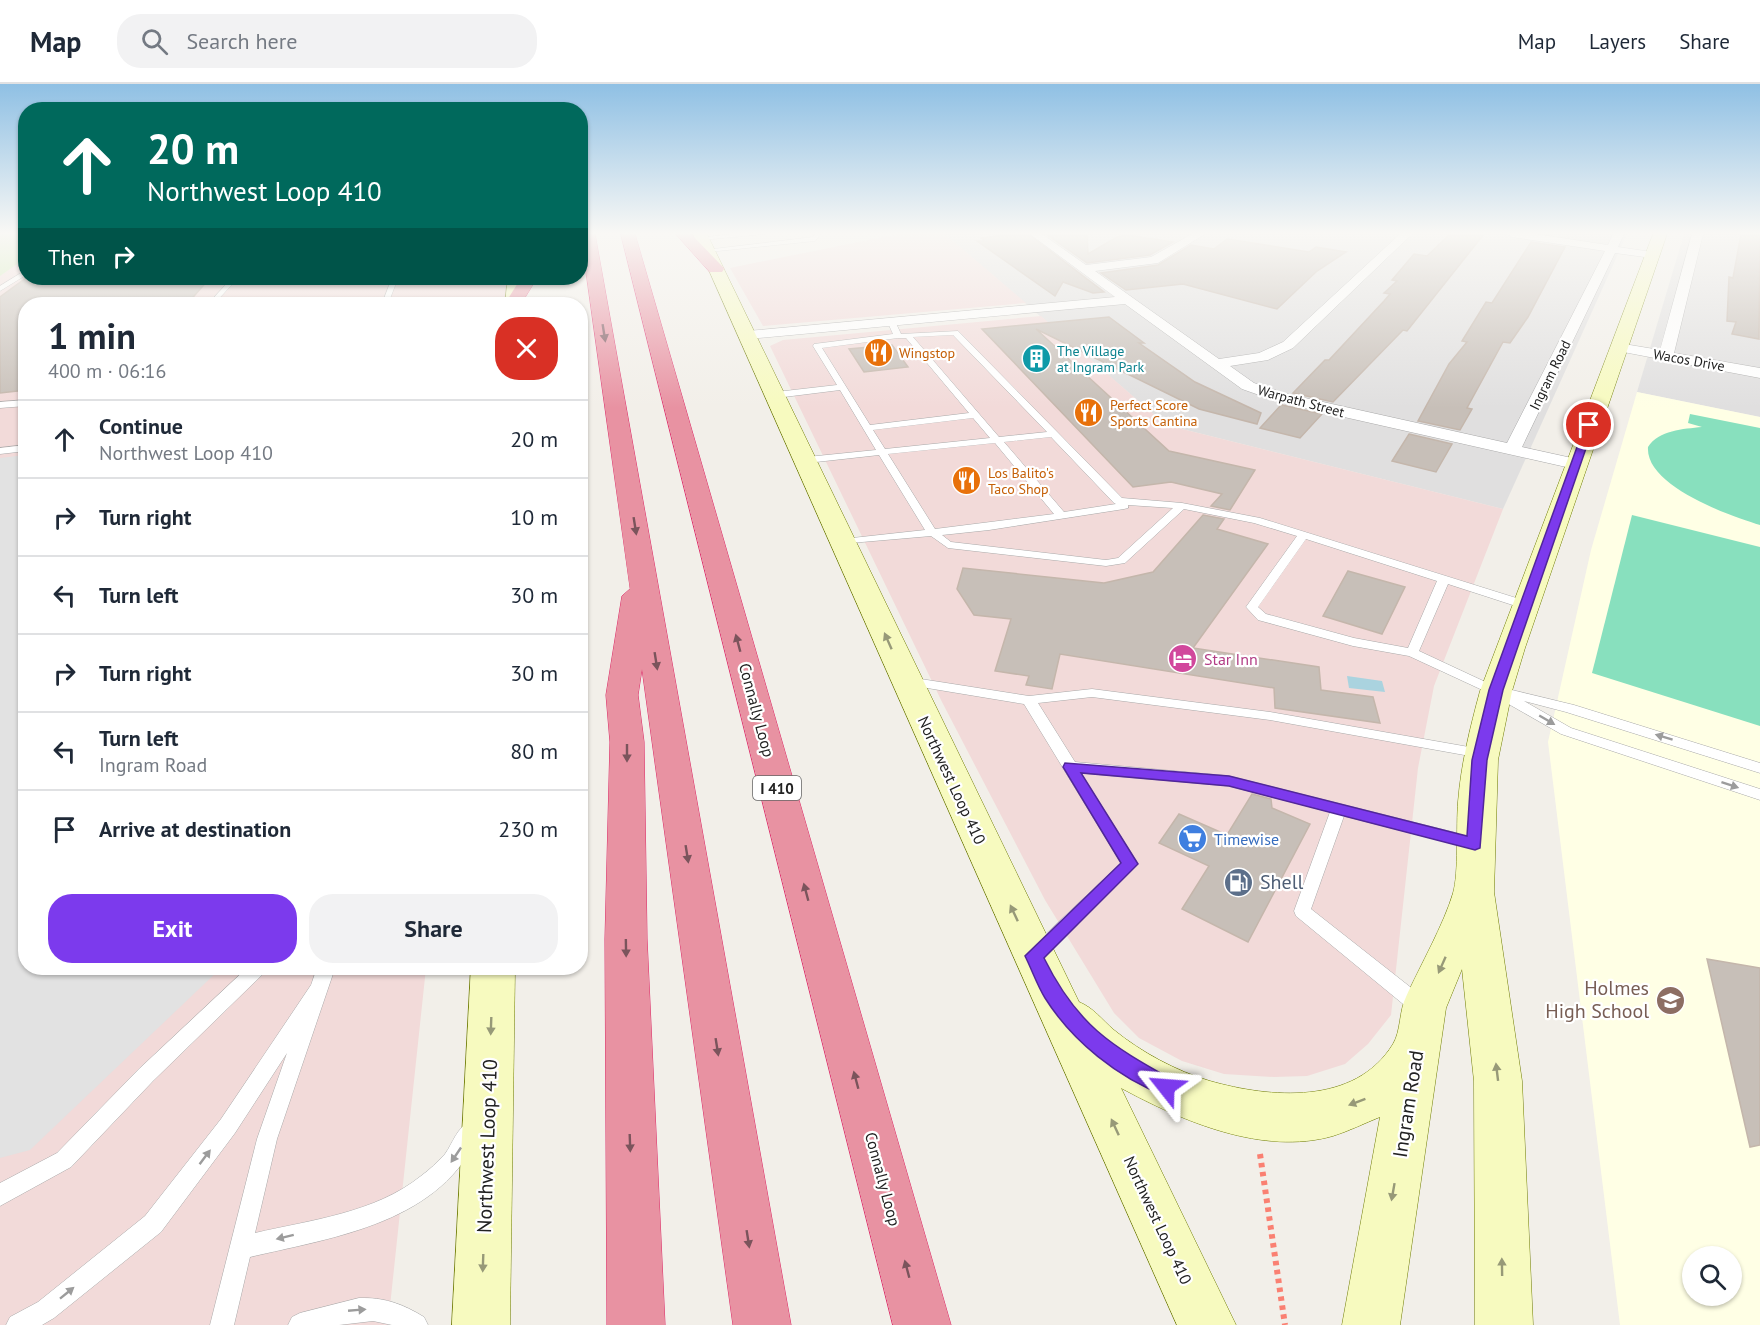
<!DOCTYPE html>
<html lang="en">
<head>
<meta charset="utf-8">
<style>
  body { margin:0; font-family:"PT Sans",sans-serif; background:#f2f2f3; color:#1f2937; height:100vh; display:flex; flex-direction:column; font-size:22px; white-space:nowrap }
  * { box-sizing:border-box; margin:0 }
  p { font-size:20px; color:#747a83 }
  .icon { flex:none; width:33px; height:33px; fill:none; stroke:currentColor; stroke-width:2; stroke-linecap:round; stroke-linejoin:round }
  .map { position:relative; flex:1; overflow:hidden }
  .drawer { position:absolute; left:18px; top:213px; width:570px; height:678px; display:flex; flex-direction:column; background:#fff; border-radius:24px; box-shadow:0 2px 4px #0004 }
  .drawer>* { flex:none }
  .guide { position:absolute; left:18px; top:18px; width:570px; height:183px; border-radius:24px; box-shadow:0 2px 4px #0004; background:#00695c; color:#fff; overflow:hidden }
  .tools { position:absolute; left:1682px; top:1162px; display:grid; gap:12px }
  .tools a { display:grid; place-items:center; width:60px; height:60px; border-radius:50%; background:#fff; box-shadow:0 2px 4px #0004; font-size:30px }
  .pin { position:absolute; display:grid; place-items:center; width:51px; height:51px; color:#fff; margin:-26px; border:3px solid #fff; border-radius:50%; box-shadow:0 2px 6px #0007 }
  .me { position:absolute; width:66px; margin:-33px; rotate:298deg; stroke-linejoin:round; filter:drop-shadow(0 0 4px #0008) }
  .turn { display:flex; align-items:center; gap:21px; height:126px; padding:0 30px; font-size:27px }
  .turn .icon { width:78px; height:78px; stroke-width:2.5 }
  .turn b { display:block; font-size:42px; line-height:51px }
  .then { display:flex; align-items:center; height:57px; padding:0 30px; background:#0003; gap:12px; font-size:22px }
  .round { display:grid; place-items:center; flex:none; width:63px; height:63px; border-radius:24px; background:#f2f2f3 }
  .head { display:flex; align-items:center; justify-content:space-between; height:102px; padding:0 30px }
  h1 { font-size:36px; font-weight:600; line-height:45px }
  .button { display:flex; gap:12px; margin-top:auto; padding:12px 30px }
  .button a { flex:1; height:69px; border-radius:24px; background:#7c3aed; color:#fff; font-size:24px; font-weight:600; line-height:69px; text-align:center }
  .button a+a { background:#f2f2f3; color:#1f2937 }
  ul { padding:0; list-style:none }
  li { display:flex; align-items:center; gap:18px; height:78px; padding:0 30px; border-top:2px solid #e0e1e3 }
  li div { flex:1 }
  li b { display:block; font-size:22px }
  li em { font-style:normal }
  header { display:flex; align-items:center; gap:36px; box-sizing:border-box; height:84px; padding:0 30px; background:#fff; border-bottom:2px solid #e0e1e3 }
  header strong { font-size:28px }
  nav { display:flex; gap:33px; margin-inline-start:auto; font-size:21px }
  .search { width:420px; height:54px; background:#f2f2f3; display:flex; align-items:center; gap:15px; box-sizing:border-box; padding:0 21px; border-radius:24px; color:#747a83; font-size:22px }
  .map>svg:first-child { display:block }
  .residential { fill:#e0dfdf }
  .commercial { fill:#f2dad9 }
  .education { fill:#ffffe5; fill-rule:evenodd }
  .grass { fill:#cdebb0 }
  .pitch { fill:#88e0be }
  .parking { fill:#e2e2e2 }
  .water { fill:#aad3df }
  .building { fill:#c7bfb8; stroke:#c4b6ab; stroke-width:1.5 }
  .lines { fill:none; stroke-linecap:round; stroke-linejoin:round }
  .lane-casing { stroke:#a9a9a9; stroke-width:1 }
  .street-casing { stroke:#a9a9a9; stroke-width:1 }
  .secondary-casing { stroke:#707d05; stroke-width:1 }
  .highway-casing { stroke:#dc2a67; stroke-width:1 }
  .path { stroke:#fa8072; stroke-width:6; stroke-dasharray:4.5 4.5; stroke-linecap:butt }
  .lane { fill:#fff; fill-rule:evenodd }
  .street { fill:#fff; fill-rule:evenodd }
  .secondary { fill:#f7fabf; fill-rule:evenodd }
  .highway { fill:#e892a2; fill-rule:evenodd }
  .oneway { fill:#7b545c }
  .oneway2 { fill:#979978 }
  .oneway3 { fill:#9c9c9c }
  .route { fill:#7c3aed; stroke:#51269a; stroke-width:1.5 }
  .labels { text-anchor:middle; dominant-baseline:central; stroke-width:4.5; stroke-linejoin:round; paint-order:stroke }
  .far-culture-label { font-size:14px; fill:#0d838f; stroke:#fff; text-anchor:start }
  .far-food-label { font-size:14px; fill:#c56008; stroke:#fff; text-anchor:start }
  .far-street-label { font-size:14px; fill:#222; stroke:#fff }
  .shield { fill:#fff; stroke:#646464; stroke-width:1.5 }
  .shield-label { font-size:15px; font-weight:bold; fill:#222 }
  .hotel-label { font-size:16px; fill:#b23c85; stroke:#fff; text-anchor:start }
  .street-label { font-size:16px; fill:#222; stroke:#fff }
  .shop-label { font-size:16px; fill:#366cbe; stroke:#fff; text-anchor:start }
  .near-service-label { font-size:20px; fill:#4e5e75; stroke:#fff; text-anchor:start }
  .near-education-label { font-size:20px; fill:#785e54; stroke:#fff; text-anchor:end }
  .near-street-label { font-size:20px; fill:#222; stroke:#fff }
</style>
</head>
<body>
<header>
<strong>Map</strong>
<div class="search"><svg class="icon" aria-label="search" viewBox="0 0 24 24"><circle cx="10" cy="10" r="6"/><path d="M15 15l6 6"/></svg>Search here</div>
<nav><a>Map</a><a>Layers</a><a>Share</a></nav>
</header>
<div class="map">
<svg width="1760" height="1241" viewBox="0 0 1760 1241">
  <rect width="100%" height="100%" fill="#f2efe9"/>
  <g class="residential">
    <polygon points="945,150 1627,150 1503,425 1166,341"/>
    <polygon points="1684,150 1760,150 1760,333 1637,308"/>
  </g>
  <g class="commercial">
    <polygon points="898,150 945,150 1026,219 763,242 730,184"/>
    <polygon points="25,174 26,194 509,194 507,220 26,220 26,884 426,884 388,1241 0,1241 0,192"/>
    <polygon points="1041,232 1166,341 1503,425 1434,602 1418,684 1391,931 1368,960 1345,980 1307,992 1274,993 1224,990 1182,977 1139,954 1114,929 1045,816 942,618 770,262 783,256"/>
  </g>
  <path class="education" d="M1637 308 1760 333V1241H1620L1548 658 1591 466ZM1692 1173H1731V1212H1692Z"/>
  <polygon class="grass" points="0,150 25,150 26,174 0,192"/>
  <g class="pitch">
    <path d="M1690 330 1760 344V441C1730 432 1645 402 1648 363 1659 346 1683 345 1702 343L1688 339Z"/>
    <polygon points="1632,431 1760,463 1760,642 1592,589"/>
  </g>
  <polygon class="parking" points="25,371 26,884 221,884 30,1066 0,1074 0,374"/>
  <polygon class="water" points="1347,592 1382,597 1385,608 1349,604"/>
  <g class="building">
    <polygon points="1012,150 1028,150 1104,208 1093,209 1063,198 1055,212 977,157 985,157 981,154"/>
    <polygon points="1046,150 1087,150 1088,170 1117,153 1127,151 1173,158 1150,171 1087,179"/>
    <polygon points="1450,150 1484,150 1407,247 1403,246 1333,318 1293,309 1325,276 1329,276 1384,217 1390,210 1384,209 1397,197 1392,196 1414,170 1427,172"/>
    <polygon points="1741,150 1760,150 1759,255 1732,250 1736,238 1727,237 1729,193 1733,194"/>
    <polygon points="1227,155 1309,168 1316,163 1346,168 1317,187 1277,225 1183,200 1126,206 1101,189 1158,181 1191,161 1214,165"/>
    <polygon points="1531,158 1565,163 1528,233 1510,259 1503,258 1467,324 1472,325 1460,346 1418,337 1449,280 1467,258 1462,257 1486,218 1492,219"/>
    <polygon points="26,194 210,194 187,220 26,220 26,306 0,309 0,213"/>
    <polygon points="1109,233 1144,259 1139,259 1195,298 1261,329 1257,340 1199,325 1036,245 1169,367 1255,386 1230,426 1211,422 1222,410 1171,398 1133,403 982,245"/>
    <polygon points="892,261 908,283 864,288 849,265"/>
    <polygon points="1281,321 1282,321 1322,330 1300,354 1260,344"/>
    <polygon points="1409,350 1452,360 1436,388 1392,377"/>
    <polygon points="1203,431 1224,435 1217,445 1268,460 1193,564 1319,583 1321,606 1373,613 1380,639 1275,624 1274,604 1060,570 1052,605 1026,601 1029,592 995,587 1011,535 974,531 957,505 963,484 1104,499 1153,488"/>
    <polygon points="1348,487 1405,503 1382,550 1323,532"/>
    <polygon points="1252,710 1271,715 1272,724 1310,740 1248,858 1182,825 1209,782 1159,759 1179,730 1227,751"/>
    <polygon points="1707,875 1760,884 1760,1061 1750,1063"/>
  </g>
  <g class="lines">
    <defs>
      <g id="lane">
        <polygon points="733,150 765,150 702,156 699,154"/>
        <polygon points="815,150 821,150 815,157 708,168 705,166 813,153"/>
        <polygon points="26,186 26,191 0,207 0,202"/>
        <polygon points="232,194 238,194 214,220 208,220"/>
        <polygon points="392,194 398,194 388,220 382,220"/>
        <path d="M891 235 895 237 901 250 958 247 1122 414 1182 419 1260 434 1529 518 1531 521 1529 524 1525 525 1448 500 1419 567 1507 608 1512 606 1574 621 1760 679V689L1566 628 1524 617 1571 644 1760 705V716L1561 650 1491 610 1409 572 1353 562 1258 536 1246 523 1297 452 1254 439 1184 425 1125 479 1106 482 948 464 931 452 839 460 838 458 843 455 925 446 879 371 807 379 802 376 807 373 876 366 840 306 776 314 772 311 776 308 837 301 813 262 814 260 893 250 887 237ZM953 251 1047 348 999 353 913 253ZM898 254H906L969 329 870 341 822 264ZM973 334 990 354 885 365 873 346ZM1051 353 1114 419 1116 420 1064 428 1004 358ZM995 359 1054 430 935 445 888 370ZM1128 421 1173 424 1118 474 1106 476 951 458 942 451 989 446 1124 425 1128 424ZM1306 455 1437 497 1408 564 1354 554 1266 530 1258 523Z"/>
        <polygon points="26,316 26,322 0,324 0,318"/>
        <polygon points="26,361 26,367 0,370 0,364"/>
        <polygon points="908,593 1029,612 1092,605 1270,628 1486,666 1488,669 1481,674 1270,636 1092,613 1038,619 1075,678 1229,692 1480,755 1482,759 1480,763 1474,765 1344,732 1311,825 1428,917 1430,923 1428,929 1421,931 1414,929 1296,832 1294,827 1330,728 1229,702 1081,689 1138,780 1044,873 1038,875 1032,873 1029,868 1032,863 1121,779 1024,620 903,600 901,597 903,594"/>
        <polygon points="247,884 267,884 264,889 153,997 71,1083 0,1122 0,1099 57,1069 139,985"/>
        <path d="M317 884H335L277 1055 255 1149C311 1136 375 1129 421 1092 429 1086 438 1078 445 1070 453 1059 457 1043 470 1038L477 1041 480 1048C442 1139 335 1153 250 1173L234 1241H210L257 1055 287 969 235 1049 161 1148 54 1234 42 1241H6L10 1233 38 1218 145 1132 221 1035 311 901Z"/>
        <path d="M359 1214C384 1213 403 1220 424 1233L428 1241H392L373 1237 339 1241H288L292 1233 300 1229Z"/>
      </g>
      <g id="street">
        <polygon points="1030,150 1042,150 1086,181 1151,173 1192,150 1205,150 1158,179 1095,187 1219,275 1259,269 1283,258 1400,150 1412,150 1293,264 1268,276 1230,282 1254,299 1287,310 1507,359 1605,167 1512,153 1507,150 1535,150 1608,161 1613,150 1624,150 1618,163 1652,168 1658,171 1652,174 1615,169 1522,363 1581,376 1584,380 1575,385 1282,319 1242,305 1125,220 748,255 741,251 748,247 1115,213"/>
        <polygon points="1692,150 1703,150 1674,269 1760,284 1760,294 1618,267 1611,263 1618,259 1660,266"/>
      </g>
      <g id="secondary">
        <path d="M693 150H707L1079 918C1094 924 1102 936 1114 946 1141 968 1176 987 1210 997 1270 1014 1355 1022 1393 960 1401 947 1399 927 1406 913 1420 882 1444 840 1453 809 1459 789 1456 742 1458 718 1461 680 1470 644 1480 607L1653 150H1667L1525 564 1512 607 1498 676 1494 808 1522 997 1533 1241H1475L1474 997 1462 885 1446 924 1400 1241H1342L1380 1033C1365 1039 1349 1047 1333 1052 1263 1072 1182 1037 1121 1004L1236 1241H1177Z"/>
        <polygon points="508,194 524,194 522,220 505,220"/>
        <polygon points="471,884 515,884 510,1241 452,1241"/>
      </g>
      <g id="highway">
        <polygon points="581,150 595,150 791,1241 733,1241 642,585 638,611 644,658 647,855 665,1241 607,1241 605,855 610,658 606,611 622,512 630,505"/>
        <polygon points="621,150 635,150 951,1241 893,1241"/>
        <polygon points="676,150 691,150 722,182 724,185 722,188 710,188"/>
        <polygon points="521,194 537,194 521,220 507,220 506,218"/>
      </g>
    </defs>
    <use href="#lane" class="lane-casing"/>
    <use href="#street" class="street-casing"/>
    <use href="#secondary" class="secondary-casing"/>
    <use href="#highway" class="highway-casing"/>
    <polyline class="path" points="1260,1070 1285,1241"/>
    <use href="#lane" class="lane"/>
    <use href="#street" class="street"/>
    <use href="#secondary" class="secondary"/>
    <use href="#highway" class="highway"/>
  </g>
  <defs><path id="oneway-solid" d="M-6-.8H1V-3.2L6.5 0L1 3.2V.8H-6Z" transform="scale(1.5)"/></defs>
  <g class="oneway">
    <use href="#oneway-solid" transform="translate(604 249) rotate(81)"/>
    <use href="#oneway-solid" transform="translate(635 442) rotate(81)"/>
    <use href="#oneway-solid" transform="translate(738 559) rotate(-105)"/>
    <use href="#oneway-solid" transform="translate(656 577) rotate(81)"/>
    <use href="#oneway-solid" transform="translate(627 669) rotate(90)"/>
    <use href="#oneway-solid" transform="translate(687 770) rotate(81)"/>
    <use href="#oneway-solid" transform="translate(806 808) rotate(-105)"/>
    <use href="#oneway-solid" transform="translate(626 864) rotate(89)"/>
    <use href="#oneway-solid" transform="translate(717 963) rotate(81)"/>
    <use href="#oneway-solid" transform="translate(856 996) rotate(-105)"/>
    <use href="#oneway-solid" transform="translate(630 1059) rotate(88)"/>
    <use href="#oneway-solid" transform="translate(748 1155) rotate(81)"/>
    <use href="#oneway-solid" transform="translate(907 1185) rotate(-105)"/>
  </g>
  <g class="oneway2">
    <use href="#oneway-solid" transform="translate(888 557) rotate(-114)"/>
    <use href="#oneway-solid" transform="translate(1014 829) rotate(-115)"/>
    <use href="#oneway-solid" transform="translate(1442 881) rotate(114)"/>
    <use href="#oneway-solid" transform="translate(491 942) rotate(92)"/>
    <use href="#oneway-solid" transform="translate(1497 988) rotate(-97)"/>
    <use href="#oneway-solid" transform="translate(1357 1018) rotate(159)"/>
    <use href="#oneway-solid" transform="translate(1115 1043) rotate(-115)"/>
    <use href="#oneway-solid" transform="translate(1393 1108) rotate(100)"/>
    <use href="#oneway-solid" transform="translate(483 1179) rotate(92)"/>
    <use href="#oneway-solid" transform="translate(1502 1183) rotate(-91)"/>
  </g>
  <g class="oneway3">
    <use href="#oneway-solid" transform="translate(1547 636) rotate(30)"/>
    <use href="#oneway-solid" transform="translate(1664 653) rotate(-163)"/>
    <use href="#oneway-solid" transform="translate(1730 701) rotate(18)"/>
    <use href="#oneway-solid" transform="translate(456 1071) rotate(124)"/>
    <use href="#oneway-solid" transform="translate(205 1073) rotate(-53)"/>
    <use href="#oneway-solid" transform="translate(285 1153) rotate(166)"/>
    <use href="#oneway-solid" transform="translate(67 1209) rotate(-39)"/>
    <use href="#oneway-solid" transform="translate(357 1226) rotate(-5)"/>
  </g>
  <linearGradient id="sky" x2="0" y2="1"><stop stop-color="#8fc0e4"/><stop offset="0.46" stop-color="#f9f8f5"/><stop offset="1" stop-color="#f9f8f5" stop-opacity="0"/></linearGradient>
  <rect width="1760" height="324" fill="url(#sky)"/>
  <path class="route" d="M1589 338 1594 341 1503 606 1487 676 1480 764 1475 766 1229 702 1081 689 1138 780 1044 874C1077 941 1110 961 1173 996L1176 1003 1173 1010 1166 1012C1118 994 1072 957 1045 914 1037 901 1032 886 1025 872L1121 779 1063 683 1065 679 1229 692 1467 752 1472 676 1489 606 1585 341Z"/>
  <defs>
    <symbol id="restaurant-disc" viewBox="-11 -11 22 22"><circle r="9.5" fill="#e8710a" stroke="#fff"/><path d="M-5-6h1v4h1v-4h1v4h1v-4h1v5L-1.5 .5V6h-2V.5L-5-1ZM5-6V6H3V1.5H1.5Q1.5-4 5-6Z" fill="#fff"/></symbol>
    <symbol id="building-disc" viewBox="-11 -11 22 22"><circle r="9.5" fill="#0f9aa8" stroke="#fff"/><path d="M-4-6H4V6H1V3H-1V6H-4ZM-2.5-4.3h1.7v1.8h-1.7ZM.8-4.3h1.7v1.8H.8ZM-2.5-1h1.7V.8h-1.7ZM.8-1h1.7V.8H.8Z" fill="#fff"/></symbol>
    <symbol id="hotel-disc" viewBox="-11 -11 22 22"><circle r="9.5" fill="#d1479c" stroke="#fff"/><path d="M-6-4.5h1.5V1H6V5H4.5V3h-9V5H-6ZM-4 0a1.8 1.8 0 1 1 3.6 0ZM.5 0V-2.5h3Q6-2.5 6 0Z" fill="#fff"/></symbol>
    <symbol id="supermarket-disc" viewBox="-11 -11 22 22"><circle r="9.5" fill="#3f7fe0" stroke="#fff"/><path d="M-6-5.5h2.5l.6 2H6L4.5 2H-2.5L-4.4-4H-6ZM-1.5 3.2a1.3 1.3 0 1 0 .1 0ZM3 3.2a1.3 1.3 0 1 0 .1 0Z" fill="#fff"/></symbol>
    <symbol id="fuel-disc" viewBox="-11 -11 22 22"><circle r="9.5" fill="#5c6f8a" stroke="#fff"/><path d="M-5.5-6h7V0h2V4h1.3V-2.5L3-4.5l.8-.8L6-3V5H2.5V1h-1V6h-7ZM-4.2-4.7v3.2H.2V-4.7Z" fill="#fff"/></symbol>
    <symbol id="school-disc" viewBox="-11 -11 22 22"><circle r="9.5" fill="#8d6e63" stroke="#fff"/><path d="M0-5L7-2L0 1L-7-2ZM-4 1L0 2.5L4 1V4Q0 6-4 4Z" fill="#fff"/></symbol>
  </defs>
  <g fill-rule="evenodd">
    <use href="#restaurant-disc" x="862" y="252" width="33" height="33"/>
    <use href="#building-disc" x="1020" y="258" width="33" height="33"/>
    <use href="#restaurant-disc" x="1072" y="312" width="33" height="33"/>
    <use href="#restaurant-disc" x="950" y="380" width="33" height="33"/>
    <use href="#hotel-disc" x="1166" y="558" width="33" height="33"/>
    <use href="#supermarket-disc" x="1176" y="738" width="33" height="33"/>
    <use href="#fuel-disc" x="1222" y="782" width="33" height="33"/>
    <use href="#school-disc" x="1654" y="900" width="33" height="33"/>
  </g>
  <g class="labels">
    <g class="far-culture-label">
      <text x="1057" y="267">The Village<tspan x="1057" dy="16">at Ingram Park</tspan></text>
    </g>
    <g class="far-food-label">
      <text x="899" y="269">Wingstop</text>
      <text x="1110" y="321">Perfect Score<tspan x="1110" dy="16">Sports Cantina</tspan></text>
      <text x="988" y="389">Los Balito's<tspan x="988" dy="16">Taco Shop</tspan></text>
    </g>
    <g class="far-street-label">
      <text transform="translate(1689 276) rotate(10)">Wacos Drive</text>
      <text transform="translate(1550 291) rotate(-64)">Ingram Road</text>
      <text transform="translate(1301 317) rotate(15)">Warpath Street</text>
    </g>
    <rect class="shield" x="753" y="692" width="48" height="24" rx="4.5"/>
    <g class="shield-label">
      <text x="777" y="704">I 410</text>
    </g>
    <g class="hotel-label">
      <text x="1204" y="575">Star Inn</text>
    </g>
    <g class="street-label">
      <text transform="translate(757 626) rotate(75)">Connally Loop</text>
      <text transform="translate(952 696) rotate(65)">Northwest Loop 410</text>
      <text transform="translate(883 1095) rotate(75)">Connally Loop</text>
      <text transform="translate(1158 1136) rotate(65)">Northwest Loop 410</text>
    </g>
    <g class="shop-label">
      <text x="1214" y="755">Timewise</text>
    </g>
    <g class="near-service-label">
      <text x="1260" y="798">Shell</text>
    </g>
    <g class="near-education-label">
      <text x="1649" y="904">Holmes<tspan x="1649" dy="23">High School</tspan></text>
    </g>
    <g class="near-street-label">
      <text transform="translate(1408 1020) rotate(-81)">Ingram Road</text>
      <text transform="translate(487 1062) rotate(-88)">Northwest Loop 410</text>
    </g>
  </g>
</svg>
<div class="tools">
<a><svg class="icon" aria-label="search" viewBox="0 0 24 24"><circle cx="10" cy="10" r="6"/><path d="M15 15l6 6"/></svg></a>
</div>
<div class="pin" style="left:1589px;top:341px;background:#d93025"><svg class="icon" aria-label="arrive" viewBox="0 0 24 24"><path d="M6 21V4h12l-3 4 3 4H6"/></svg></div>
<svg class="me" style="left:1166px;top:1003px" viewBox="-20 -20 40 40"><path d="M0-17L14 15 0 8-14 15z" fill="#7c3aed" stroke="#fff" stroke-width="4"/></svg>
<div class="guide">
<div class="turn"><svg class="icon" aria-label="ahead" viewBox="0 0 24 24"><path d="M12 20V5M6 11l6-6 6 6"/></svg><div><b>20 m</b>Northwest Loop 410</div></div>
<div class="then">Then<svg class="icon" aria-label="right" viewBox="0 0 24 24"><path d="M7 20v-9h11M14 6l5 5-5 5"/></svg></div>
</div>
<section class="drawer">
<div class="head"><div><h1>1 min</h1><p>400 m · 06:16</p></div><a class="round" style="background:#d93025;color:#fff"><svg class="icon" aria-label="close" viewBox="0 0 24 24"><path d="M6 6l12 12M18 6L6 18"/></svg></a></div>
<ul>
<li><svg class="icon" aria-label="ahead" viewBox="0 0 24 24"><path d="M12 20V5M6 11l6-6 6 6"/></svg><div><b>Continue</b><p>Northwest Loop 410</p></div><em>20 m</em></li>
<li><svg class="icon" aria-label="right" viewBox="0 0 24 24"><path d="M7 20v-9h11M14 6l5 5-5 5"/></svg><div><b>Turn right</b></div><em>10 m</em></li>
<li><svg class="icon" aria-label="left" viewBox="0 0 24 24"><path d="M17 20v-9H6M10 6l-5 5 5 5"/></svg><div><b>Turn left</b></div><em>30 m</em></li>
<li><svg class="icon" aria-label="right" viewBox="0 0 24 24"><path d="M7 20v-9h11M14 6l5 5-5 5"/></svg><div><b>Turn right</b></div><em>30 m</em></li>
<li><svg class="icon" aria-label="left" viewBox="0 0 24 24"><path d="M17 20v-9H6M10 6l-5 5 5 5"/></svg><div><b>Turn left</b><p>Ingram Road</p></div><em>80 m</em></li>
<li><svg class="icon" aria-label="arrive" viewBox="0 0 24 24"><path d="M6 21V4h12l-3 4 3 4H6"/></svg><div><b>Arrive at destination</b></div><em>230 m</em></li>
</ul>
<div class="button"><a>Exit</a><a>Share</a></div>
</section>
</div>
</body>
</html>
